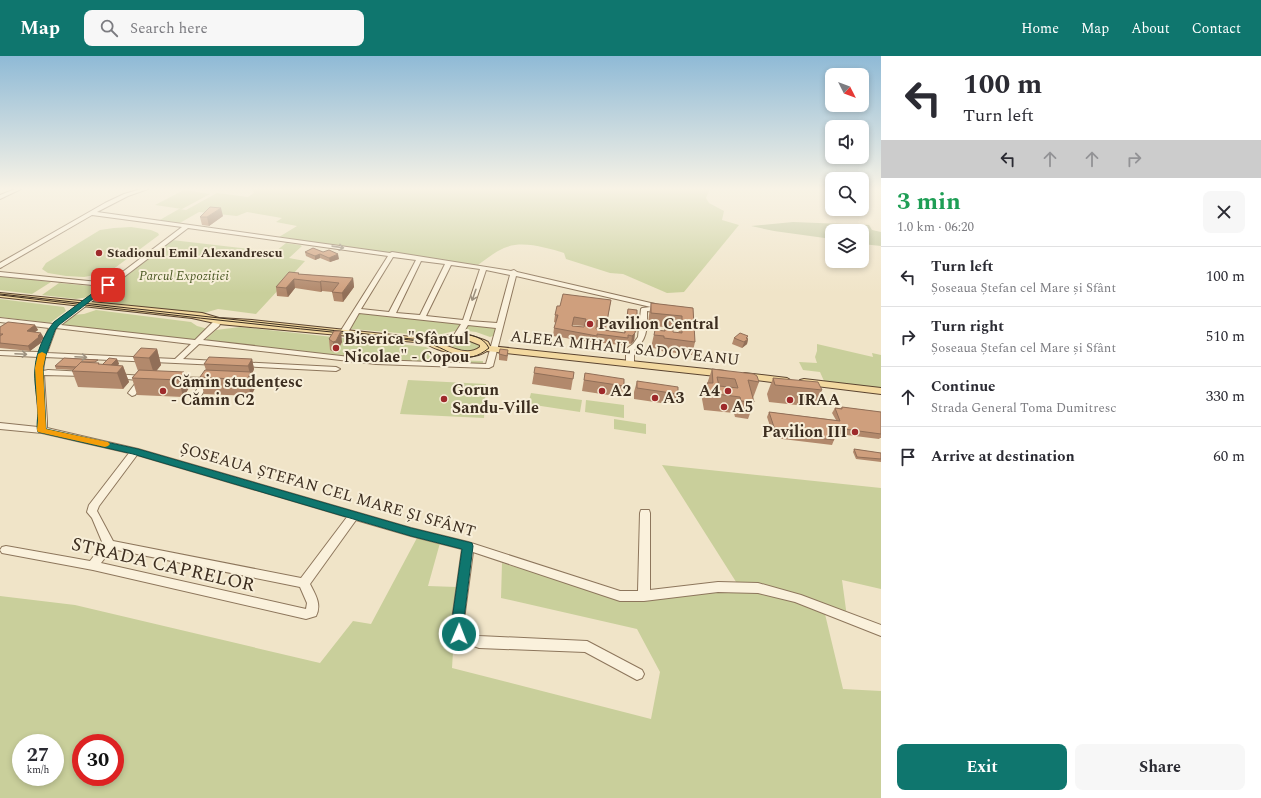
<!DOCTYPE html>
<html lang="en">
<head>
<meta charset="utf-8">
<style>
  body { margin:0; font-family:Spectral,serif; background:#f7f7f7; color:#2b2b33; height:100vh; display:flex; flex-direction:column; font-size:15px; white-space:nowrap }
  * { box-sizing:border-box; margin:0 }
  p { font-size:13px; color:#7c7c81 }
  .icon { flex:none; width:22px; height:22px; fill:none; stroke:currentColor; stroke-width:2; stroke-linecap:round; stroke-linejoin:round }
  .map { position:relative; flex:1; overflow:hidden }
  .side { display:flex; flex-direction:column; background:#fff; width:380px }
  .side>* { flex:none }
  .hud { background:#fff; color:#2b2b33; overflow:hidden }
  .needle { width:26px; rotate:132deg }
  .fabs { position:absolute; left:825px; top:12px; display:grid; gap:8px }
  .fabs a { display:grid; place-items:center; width:44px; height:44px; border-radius:8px; background:#fff; box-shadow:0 2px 6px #0003; font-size:20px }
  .speed { position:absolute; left:12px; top:678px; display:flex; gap:8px; font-size:20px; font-weight:700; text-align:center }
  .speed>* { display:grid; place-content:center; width:52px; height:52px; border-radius:50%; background:#fff; box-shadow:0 2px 6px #0003; line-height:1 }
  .speed small { font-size:10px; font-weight:400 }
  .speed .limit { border:6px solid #d22; background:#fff; color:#111 }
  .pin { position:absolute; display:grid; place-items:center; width:34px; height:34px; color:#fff; margin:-17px; border-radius:8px; box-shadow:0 2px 6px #0006 }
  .me { position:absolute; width:44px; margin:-22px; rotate:1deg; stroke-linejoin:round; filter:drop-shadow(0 0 3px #0008) }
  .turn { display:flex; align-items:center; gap:14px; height:84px; padding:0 16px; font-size:18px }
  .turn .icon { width:52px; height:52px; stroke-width:2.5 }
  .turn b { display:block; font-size:28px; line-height:34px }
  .lanes { display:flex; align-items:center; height:38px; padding:0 16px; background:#0003; justify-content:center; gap:20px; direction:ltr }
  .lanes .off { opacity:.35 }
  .round { display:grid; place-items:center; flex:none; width:42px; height:42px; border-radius:8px; background:#f7f7f7 }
  .head { display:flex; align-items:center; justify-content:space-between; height:68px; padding:0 16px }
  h1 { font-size:24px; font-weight:700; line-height:30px; color:#1e9e55 }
  .cta { display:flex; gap:8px; margin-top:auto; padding:8px 16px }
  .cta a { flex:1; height:46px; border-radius:8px; background:#0f766e; color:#fff; font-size:16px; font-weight:700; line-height:46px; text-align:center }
  .cta a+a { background:#f7f7f7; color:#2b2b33 }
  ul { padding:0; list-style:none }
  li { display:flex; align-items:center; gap:12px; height:60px; padding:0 16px; border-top:1px solid #e1e1e2 }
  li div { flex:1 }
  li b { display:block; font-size:15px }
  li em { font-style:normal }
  header { display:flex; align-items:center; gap:24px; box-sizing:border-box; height:56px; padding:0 20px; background:#0f766e; color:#fff }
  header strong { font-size:19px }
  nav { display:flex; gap:22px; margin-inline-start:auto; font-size:14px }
  .search { width:280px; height:36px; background:#f7f7f7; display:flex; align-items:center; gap:10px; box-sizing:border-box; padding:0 14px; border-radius:8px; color:#7c7c81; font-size:15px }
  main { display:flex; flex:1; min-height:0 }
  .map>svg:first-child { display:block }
  .green { fill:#c9cf9b; fill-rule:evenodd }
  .cemetery { fill:#bfc49a }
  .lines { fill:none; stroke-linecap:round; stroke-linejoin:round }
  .minor-casing { stroke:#8d765c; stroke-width:2 }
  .major-casing { stroke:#5b4430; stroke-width:2 }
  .minor { fill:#faf1dc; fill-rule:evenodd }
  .major { fill:#f3d9a0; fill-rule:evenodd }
  .tram { stroke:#3d2e20; stroke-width:1 }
  .wall { fill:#b2896c; fill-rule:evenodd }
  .shaded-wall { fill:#916f58 }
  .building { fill:#cf9f7d; stroke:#916f58; fill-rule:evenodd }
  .oneway { stroke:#9c907e }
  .route { fill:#0f766e; stroke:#0a4d48 }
  .slow { fill:#f59e0b }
  .poi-dot { fill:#9e2a2b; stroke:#f7eed8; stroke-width:1.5 }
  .labels { text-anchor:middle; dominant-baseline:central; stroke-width:4; stroke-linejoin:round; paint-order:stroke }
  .far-poi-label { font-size:13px; font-weight:bold; fill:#3d2e20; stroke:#f7eed8; text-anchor:start }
  .far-park-label { font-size:13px; font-style:italic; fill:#4d5a26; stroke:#f7eed8 }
  .poi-label { font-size:16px; font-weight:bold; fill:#3d2e20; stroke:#f7eed8; text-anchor:start }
  .street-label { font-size:16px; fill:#3d2e20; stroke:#f7eed8 }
  .near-street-label { font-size:19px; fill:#3d2e20; stroke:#f7eed8 }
</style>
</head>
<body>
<header>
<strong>Map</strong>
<div class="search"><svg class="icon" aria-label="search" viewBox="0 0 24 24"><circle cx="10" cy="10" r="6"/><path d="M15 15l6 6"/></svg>Search here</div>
<nav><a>Home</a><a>Map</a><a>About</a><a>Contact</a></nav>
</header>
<main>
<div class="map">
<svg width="881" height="742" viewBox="0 0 881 742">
  <rect width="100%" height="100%" fill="#f0e4c8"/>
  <g class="green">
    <path d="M252 133H710L706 142 709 147 724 155 722 164 739 169 684 236 667 237 623 218 610 217 566 203 564 197C547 192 522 184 504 192 495 196 486 203 478 209L279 181 297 170 276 166 282 162 247 156 237 160 199 156 178 168 158 165 179 153 186 154 217 137 248 141 254 137Z"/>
    <polygon points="184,134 210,138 182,153 155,149"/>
    <polygon points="131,171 151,174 158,177 159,179 112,214 100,218 84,221 66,220 48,217 42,213 46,207 100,174 114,172"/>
    <polygon points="172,184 275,196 286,187 300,189 302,190 289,202 305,205 256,258 218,253 204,257 100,247 95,243"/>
    <polygon points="0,220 51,226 32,238 0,234"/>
    <polygon points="59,227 101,231 89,241 76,243 42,239"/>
    <polygon points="0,243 64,251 66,255 50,267 0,261"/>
    <polygon points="96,254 191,266 197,270 208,273 196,284 60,269 72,259 84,258"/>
    <polygon points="358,257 495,271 496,272 493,280 490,281 476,276 459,274 433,280 352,273 350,272"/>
    <polygon points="240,271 426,291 438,299 450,304 483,305 483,307 480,309 373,304 205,286 205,284 216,274"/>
    <path d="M462 284H468L480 289V291C471 296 458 298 451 289L453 286Z"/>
    <polygon points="817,288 873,301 872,297 881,299 881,332 824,325 820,316 803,314 799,306 817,307 815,301 817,295"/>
    <polygon points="408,324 486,328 484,362 400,358"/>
    <polygon points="531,337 582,344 580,356 528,348"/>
    <polygon points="586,344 624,349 624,362 585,356"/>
    <polygon points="614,363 646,368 646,378 614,373"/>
    <polygon points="662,409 881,432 881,533 842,524 847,561 738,529"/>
    <path d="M418 480 440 487 428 530 457 531 452 612 651 663 660 616 637 573 501 542 502 507 637 545 718 532 758 533 824 554 843 633 881 635V742H0V540L75 549 320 607 353 565 371 568ZM21 687H55V721H21ZM81 687H115V721H81Z"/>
  </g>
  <polygon class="cemetery" points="793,166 869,169 872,174 881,176 881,190 862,188 862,175 832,175 832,183 774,175 751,170"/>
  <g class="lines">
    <defs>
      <g id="minor">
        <polygon points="15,133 21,133 0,143 0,139"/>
        <path d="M141 133H148L128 140 97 156 390 197 392 196 511 215 514 214 517 216 655 248 657 250V254L654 256 647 255C647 271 648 284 634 294V307L630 309 626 307V293L633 288 638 281 641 253 642 252 651 251 516 220 493 310 489 312 376 308 199 288 183 303 216 305H219L220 307 219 309 45 301 43 315 48 314 85 316 89 318 85 320 44 319 47 365V372L138 393 411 472 468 486 620 535H638L640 457 641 454H649L650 457V534L718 526 758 527 801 539 881 569V580L795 546 758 537 718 536 644 545H620L473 496 463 571 466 577 479 580 587 585 642 614 644 618 642 622 637 624 585 596 479 592 457 584 451 571 462 493 411 480 356 464 310 528C315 538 322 548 316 560L306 563 93 514 2 497 0 494 2 491 6 490 90 505 103 488 92 462 87 456 89 449 129 397 42 377 0 373V367L38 371 39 365 35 318 38 301 0 299V295L39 296 49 272 0 266V262L53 268 103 230 0 220V216L108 227 182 171 92 159 2 211 0 212V207L105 147 124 138ZM188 172 388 200 340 276 341 278H347L359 257 461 268 452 282 456 284H459L468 269 496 272 486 308 376 304 203 284 219 270 220 268 216 266H213L195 284 61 269ZM393 201 416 204 389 256 361 253ZM421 205 445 208 420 259 396 257ZM451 209 480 213 463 264 426 260ZM486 214 510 219 497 267 469 265ZM56 272 191 288 175 303 47 297ZM137 399 347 461 301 522 113 485 97 455 99 450ZM112 493 300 531 307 547 306 553 101 507Z"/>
        <polygon points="238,306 336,311 340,313 336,315 241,310 238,310 237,308"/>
        <polygon points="113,318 145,320 149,322 135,339 132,340 128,337 138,324 116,322 113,322 112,320"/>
        <polygon points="171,321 207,322 216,323 217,325 216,327 209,327 201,340 198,341 194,338 201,327 174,325 170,323"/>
      </g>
      <g id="major">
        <path d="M0 237 202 257 219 262 252 264 421 282 466 278 484 284 488 286 490 290 725 315 730 318 725 321 487 295C472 305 456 299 440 294 435 292 430 291 426 287L219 268 192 262 0 241ZM457 284 470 285 480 289V291C470 299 458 294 447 290Z"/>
        <polygon points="744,317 787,322 792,325 787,328 740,322 739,320"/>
        <polygon points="804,323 881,332 881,338 800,328 799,326 800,324"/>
      </g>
    </defs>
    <use href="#minor" class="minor-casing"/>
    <use href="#major" class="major-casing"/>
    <use href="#minor" class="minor"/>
    <use href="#major" class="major"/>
    <path class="tram" d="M0 238 421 284C442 282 477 269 489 292 465 311 455 297 431 288 421 285 411 284 401 283 267 270 134 255 0 239"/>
  </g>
  <g class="wall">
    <polygon points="223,160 209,170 202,169 200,161"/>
    <polygon points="313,192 339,203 330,206 320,202 315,204 306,200 305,196"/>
    <polygon points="299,217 299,218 353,222 354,231 343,246 334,245 332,236 322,235 321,236 295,232 288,241 277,240 276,231"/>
    <path d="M611 244 606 273 596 272V273L624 277 628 253 637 260 639 268 637 275 635 276 634 285 631 288 627 287V290L596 286V287L553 280 554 272 556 267 554 266 555 259 560 250ZM573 269 584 270V271L572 270Z"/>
    <polygon points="651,247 693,252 695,286 692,299 661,295 661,293 651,292 652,287 655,274 664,275 665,273 673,276 679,277 678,273 648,269 649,259"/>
    <polygon points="35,269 38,274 35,276 44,282 41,285 42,286 30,295 0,292 0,271"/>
    <polygon points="734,282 747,282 748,283 747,288 742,292 732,288"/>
    <polygon points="329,283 342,286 337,295 334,296 330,294"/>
    <polygon points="157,293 161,309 156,315 184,316 189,332 183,341 137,339 132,322 138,315 133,301"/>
    <polygon points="499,298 508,299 507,305 499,304"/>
    <polygon points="117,303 119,308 117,309 123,310 129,326 123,333 78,331 72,315 73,314 56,313 55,310 99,307 100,309 102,309"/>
    <polygon points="252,303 254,313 252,318 255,332 251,340 204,338 200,321 206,314 204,308"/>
    <polygon points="712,313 759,326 753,342 752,342 754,346 748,363 735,361 734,357 704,354 702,343"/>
    <polygon points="574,316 571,334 532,328 534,317"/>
    <polygon points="585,317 624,330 621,341 582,335"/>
    <polygon points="773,322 822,334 815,351 769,346 767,338"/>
    <polygon points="637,325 678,338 675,349 634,343 634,336"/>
    <polygon points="842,351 881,356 881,382 880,382 879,383 831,377 834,384 832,389 774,382 767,361 769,356 836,364 832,357 835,352 841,352"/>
    <polygon points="854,393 881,397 881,406 856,403 853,396"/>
  </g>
  <g class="shaded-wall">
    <polygon points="221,152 223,160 209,170 207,161"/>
    <polygon points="320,198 320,202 315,204 315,200"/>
    <polygon points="338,198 339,203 330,206 329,202"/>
    <polygon points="353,222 354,231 343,246 342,237"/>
    <polygon points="294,223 295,232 288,241 286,232"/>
    <polygon points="321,225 322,235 321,236 320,226"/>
    <polygon points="35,269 38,274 29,280 27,275"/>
    <polygon points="341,275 342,286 337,295 334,296 333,286"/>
    <polygon points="41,277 44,282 41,285 42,286 30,295 28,290"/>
    <polygon points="635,277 634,285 631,288 632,280"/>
    <polygon points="748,280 746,285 748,283 747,288 742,292 746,282"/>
    <polygon points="157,293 161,309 154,318 149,302"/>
    <polygon points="117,303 119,308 112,315 110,310"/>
    <polygon points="252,303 254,313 252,318 255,332 251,340 247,324 250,318 248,310"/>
    <polygon points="123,310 129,326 123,333 117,317"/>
    <polygon points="184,316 189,332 183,341 179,324"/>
  </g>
  <g class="building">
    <polygon points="210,151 221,152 207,161 200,161"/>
    <polygon points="313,192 323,196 329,194 338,198 329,202 320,198 315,200 305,196"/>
    <polygon points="289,216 299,217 298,218 353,222 342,237 332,236 339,227 321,225 320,226 294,223 286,232 276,231"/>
    <path d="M563 238 611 244 607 265 597 264 596 273 625 277 628 253 637 254V260L639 261V268H636L635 277 632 280 628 279V282L597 278V280L554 272 558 259H555L557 250H560ZM574 261 586 263 584 271 572 270Z"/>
    <polygon points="651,247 693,252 695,286 664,282 664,280 654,279 655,274 665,275 665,273 673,274 673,276 682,277 682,260 651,257"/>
    <polygon points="8,266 35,269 27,275 41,277 38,280 39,281 28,290 0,287 0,280 3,278 0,278 0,271"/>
    <polygon points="334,275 341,275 336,285 333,286 329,283"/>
    <polygon points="740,277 748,280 746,282 748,283 744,286 734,282"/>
    <polygon points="141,292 157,293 149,302 133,301"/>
    <polygon points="500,293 508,294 507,300 499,298"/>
    <polygon points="209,301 252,303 248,310 204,308"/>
    <polygon points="64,302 98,304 95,306 81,306 76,311 55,310"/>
    <polygon points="109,302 117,303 111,309 102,309"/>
    <polygon points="81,306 99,307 98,308 123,310 117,317 72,315"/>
    <polygon points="535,311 574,316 573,323 534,317"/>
    <path d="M712 313 754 318 757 320 759 326 748 324 754 346 741 345 740 341 709 337 707 327H713ZM717 321 735 323 738 332 719 330Z"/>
    <polygon points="139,314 184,316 179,324 132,322"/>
    <polygon points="205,314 251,316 247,324 200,321"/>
    <polygon points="585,317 624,323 624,330 584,324"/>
    <polygon points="773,322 818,326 822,334 775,329"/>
    <polygon points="637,325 678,331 678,338 637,332"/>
    <polygon points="842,351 881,356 881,378 829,371 834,384 776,377 769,356 840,365 835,352 842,353"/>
    <polygon points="854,393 881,397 881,403 857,401"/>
  </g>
  <defs><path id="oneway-shaft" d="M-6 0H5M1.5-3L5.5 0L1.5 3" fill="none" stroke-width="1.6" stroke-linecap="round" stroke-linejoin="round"/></defs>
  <g class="oneway">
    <use href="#oneway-shaft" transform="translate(338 191) rotate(8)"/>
    <use href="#oneway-shaft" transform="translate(474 239) rotate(109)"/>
    <use href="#oneway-shaft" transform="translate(21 298) rotate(3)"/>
    <use href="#oneway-shaft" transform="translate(81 301) rotate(3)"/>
  </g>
  <linearGradient id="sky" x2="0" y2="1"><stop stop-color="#8fbad6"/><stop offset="0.56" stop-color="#f8f3e6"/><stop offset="1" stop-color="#f8f3e6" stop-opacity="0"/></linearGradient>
  <rect width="881" height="237" fill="url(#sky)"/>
  <path class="route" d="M105 228 111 229 59 269 55 274 46 299 43 312 46 373 138 393 411 472 472 487 473 490 463 571 465 578 463 582 459 583 454 582 451 571 462 493 411 480 133 398 38 376C36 371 38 361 38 355 37 341 34 326 35 312 36 297 44 278 54 266Z"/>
  <polygon class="slow" points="42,296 46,298 43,312 46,373 108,386 110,388 108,390 105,391 38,376 37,374 38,365 35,312 38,298"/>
  <g class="poi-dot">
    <circle cx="99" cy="197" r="4"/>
    <circle cx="590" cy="268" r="4"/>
    <circle cx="336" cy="292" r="4"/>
    <circle cx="163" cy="335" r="4"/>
    <circle cx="602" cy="335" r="4"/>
    <circle cx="728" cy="335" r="4"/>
    <circle cx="655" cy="342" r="4"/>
    <circle cx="444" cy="343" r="4"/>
    <circle cx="790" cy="344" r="4"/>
    <circle cx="724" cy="351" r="4"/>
    <circle cx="855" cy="376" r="4"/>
  </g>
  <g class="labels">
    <g class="far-poi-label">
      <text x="107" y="197">Stadionul Emil Alexandrescu</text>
    </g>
    <g class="far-park-label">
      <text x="184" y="220">Parcul Expoziției</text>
    </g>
    <g class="poi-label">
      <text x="598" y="268">Pavilion Central</text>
      <text x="344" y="283">Biserica "Sfântul<tspan x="344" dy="18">Nicolae" - Copou</tspan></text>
      <text x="171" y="326">Cămin studențesc<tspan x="171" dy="18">- Cămin C2</tspan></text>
      <text x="452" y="334">Gorun<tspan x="452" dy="18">Sandu-Ville</tspan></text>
      <text x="610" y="335">A2</text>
      <text x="720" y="335" text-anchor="end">A4</text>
      <text x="663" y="342">A3</text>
      <text x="798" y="344">IRAA</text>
      <text x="732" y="351">A5</text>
      <text x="847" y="376" text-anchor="end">Pavilion III</text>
    </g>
    <g class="street-label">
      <text transform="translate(625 292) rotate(6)">ALEEA MIHAIL SADOVEANU</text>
      <text transform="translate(328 434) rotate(16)">ȘOSEAUA ȘTEFAN CEL MARE ȘI SFÂNT</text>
    </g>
    <g class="near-street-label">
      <text transform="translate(163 509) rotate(13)">STRADA CAPRELOR</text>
    </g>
  </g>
</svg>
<div class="fabs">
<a><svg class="needle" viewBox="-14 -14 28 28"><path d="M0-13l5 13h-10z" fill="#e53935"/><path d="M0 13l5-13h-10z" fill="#7c7c81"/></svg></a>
<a><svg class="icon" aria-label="sound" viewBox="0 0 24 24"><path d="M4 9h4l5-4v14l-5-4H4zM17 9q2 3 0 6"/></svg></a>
<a><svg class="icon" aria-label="search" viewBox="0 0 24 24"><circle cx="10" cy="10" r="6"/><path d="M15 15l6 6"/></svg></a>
<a><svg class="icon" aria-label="layers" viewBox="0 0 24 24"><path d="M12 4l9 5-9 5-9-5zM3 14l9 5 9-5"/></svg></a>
</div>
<div class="speed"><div>27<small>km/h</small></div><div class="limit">30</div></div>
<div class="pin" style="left:108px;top:229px;background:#d93025"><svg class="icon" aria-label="arrive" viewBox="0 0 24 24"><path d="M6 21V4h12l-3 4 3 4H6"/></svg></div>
<svg class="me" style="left:459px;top:578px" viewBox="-20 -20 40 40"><circle r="17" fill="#0f766e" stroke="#fff" stroke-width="3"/><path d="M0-11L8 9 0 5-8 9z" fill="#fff"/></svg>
</div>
<section class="side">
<div class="hud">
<div class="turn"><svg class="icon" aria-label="left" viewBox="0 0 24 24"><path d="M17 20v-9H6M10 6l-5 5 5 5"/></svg><div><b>100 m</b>Turn left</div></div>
<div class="lanes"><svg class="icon" aria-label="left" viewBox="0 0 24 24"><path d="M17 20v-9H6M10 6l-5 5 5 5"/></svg><svg class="icon off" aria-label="ahead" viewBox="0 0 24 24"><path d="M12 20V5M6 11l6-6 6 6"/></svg><svg class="icon off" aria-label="ahead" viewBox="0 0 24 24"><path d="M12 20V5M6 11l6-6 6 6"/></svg><svg class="icon off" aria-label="right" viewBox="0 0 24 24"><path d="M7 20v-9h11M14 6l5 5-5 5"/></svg></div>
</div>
<div class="head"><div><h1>3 min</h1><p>1.0 km · 06:20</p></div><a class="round"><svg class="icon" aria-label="close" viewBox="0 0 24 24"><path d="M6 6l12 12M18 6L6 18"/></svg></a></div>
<ul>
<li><svg class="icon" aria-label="left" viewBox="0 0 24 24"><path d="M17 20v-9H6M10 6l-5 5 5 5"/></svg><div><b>Turn left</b><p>Șoseaua Ștefan cel Mare și Sfânt</p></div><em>100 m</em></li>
<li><svg class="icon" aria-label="right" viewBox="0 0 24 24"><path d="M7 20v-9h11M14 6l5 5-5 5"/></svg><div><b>Turn right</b><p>Șoseaua Ștefan cel Mare și Sfânt</p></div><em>510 m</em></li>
<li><svg class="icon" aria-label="ahead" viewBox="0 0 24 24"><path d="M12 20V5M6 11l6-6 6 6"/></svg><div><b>Continue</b><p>Strada General Toma Dumitresc</p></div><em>330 m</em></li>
<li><svg class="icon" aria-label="arrive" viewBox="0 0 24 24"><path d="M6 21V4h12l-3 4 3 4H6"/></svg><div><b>Arrive at destination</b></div><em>60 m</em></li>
</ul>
<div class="cta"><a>Exit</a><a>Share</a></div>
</section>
</main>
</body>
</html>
